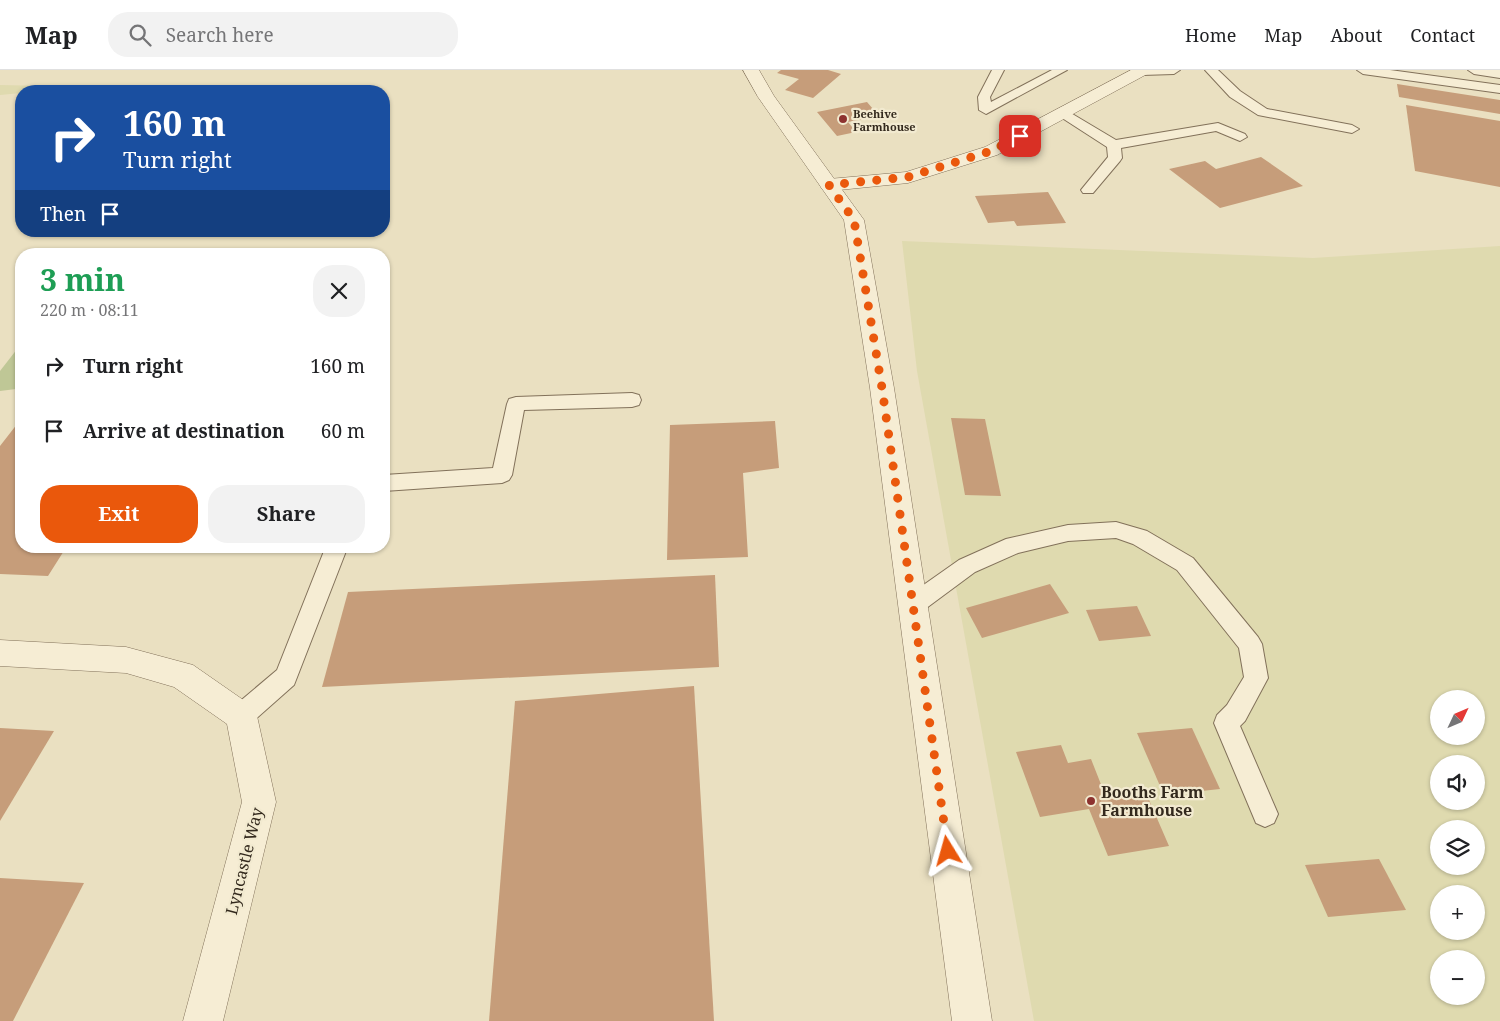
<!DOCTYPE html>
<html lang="en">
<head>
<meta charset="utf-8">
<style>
  body { margin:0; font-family:"Noto Serif",serif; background:#f2f2f2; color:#202124; height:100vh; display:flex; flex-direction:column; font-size:19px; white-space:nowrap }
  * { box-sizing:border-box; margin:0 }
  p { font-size:16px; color:#757577 }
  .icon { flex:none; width:28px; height:28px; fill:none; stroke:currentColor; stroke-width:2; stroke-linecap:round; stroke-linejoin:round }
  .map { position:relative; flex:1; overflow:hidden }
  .panel { position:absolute; left:15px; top:178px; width:375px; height:305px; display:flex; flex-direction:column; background:#fff; border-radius:20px; box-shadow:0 1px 4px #0004 }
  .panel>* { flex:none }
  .top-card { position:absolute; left:15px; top:15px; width:375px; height:152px; border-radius:20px; box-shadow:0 1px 4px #0004; background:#1a4fa0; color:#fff; overflow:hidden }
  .needle { width:32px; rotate:46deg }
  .fabs { position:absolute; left:1430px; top:620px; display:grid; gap:10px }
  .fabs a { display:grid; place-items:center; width:55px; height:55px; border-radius:50%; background:#fff; box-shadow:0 1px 4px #0004; font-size:25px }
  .pin { position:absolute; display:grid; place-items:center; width:42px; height:42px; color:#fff; margin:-21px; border-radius:10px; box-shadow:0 2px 8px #0006 }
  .me { position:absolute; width:55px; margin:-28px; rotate:352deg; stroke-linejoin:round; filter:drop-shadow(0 0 4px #0008) }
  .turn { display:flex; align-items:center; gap:18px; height:105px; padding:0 25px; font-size:22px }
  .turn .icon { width:65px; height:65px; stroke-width:2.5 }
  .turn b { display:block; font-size:35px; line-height:42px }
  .then { display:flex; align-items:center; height:48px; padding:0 25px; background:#0003; gap:10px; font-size:19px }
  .round { display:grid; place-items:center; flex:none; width:52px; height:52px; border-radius:20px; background:#f2f2f2 }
  .overview { display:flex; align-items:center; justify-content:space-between; height:85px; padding:0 25px }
  h1 { font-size:30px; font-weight:700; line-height:38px; color:#1e9e55 }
  .button { display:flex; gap:10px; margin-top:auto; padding:10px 25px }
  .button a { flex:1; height:58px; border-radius:20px; background:#ea580c; color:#fff; font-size:20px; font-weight:700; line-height:58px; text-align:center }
  .button a+a { background:#f2f2f2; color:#202124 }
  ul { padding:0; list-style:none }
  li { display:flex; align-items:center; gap:15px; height:65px; padding:0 25px }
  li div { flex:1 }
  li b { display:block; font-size:19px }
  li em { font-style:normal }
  header { display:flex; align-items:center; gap:30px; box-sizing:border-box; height:70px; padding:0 25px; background:#fff; border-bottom:1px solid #e0e0e0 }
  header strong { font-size:24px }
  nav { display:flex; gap:28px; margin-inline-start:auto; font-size:18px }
  .search { width:350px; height:45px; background:#f2f2f2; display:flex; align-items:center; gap:12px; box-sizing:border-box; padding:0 18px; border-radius:20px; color:#757577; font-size:19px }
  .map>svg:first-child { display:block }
  .farmland { fill:#dfdaaf; fill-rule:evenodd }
  .green { fill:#bfc796 }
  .building { fill:#c69d7a }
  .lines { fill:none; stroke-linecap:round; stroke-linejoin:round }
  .service-casing { stroke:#82715a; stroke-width:2 }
  .minor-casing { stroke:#82715a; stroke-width:1 }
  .tertiary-casing { stroke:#82715a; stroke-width:1 }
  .service { fill:#f6edd4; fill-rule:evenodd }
  .minor { fill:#f6edd4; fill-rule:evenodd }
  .tertiary { fill:#f6edd4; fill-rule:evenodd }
  .route { stroke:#ea580c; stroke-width:9; stroke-dasharray:0 16.2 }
  .poi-dot { fill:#8d322f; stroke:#f2ead0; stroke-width:2 }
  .labels { text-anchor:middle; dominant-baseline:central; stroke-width:4.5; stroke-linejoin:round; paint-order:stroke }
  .far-poi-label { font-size:11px; font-weight:bold; fill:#33291d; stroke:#f2ead0; text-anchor:start }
  .near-poi-label { font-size:16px; font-weight:bold; fill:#33291d; stroke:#f2ead0; text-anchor:start }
  .near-street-label { font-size:16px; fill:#33291d; stroke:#f2ead0 }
</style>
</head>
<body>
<header>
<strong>Map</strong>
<div class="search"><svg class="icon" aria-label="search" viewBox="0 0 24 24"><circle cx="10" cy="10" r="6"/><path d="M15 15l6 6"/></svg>Search here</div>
<nav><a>Home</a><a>Map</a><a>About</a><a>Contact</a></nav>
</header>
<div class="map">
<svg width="1500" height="951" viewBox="0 0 1500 951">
  <rect width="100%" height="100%" fill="#eae0c1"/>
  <g class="farmland">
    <polygon points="0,15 95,17 21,21 21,23 0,25"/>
    <path d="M902 171 1313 188 1500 176V951H1034L917 301ZM1439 629H1476V666H1439ZM1439 694H1476V731H1439ZM1439 759H1476V796H1439ZM1439 824H1476V861H1439ZM1439 889H1476V926H1439Z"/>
  </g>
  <polygon class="green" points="21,274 21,316 16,319 0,321 0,301"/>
  <g class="building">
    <polygon points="781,0 828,0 841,4 813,28 785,20 799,9 777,3"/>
    <polygon points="1397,14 1500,30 1500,44 1399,27"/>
    <polygon points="867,32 879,46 848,52 856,62 837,66 817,42"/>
    <polygon points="1406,35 1500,51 1500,117 1415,101"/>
    <polygon points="1261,87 1303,116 1220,138 1169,99 1205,91 1216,99"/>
    <polygon points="1048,122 1066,153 1017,156 1014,151 988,153 975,126"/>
    <polygon points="951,348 985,349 1001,426 965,425"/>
    <polygon points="21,349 21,476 67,476 48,506 0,504 0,376"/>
    <polygon points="775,351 779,398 743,403 748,487 667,490 670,355"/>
    <polygon points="715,505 719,597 322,617 348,522"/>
    <polygon points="1050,514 1069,543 982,568 966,538"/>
    <polygon points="1137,536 1151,566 1099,571 1086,540"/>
    <polygon points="694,616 714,951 489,951 515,631"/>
    <polygon points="0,658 54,661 0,751"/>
    <polygon points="1192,658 1220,719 1164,725 1137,663"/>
    <polygon points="1061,675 1068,693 1091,689 1104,722 1143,716 1169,776 1108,786 1089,739 1040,747 1016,682"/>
    <polygon points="1379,789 1406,840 1328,847 1305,795"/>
    <polygon points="0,808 84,813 13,951 0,951"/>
  </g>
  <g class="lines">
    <defs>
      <g id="service">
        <polygon points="992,0 1004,0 990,27 991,32 1052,0 1067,0 986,44 979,40 978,27"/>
        <polygon points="1137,0 1180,0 1174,4 1142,5 1138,4"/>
        <polygon points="1205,0 1218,0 1240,21 1267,39 1352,55 1359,59 1352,63 1258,45 1230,27"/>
        <polygon points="1357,0 1390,0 1500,15 1500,23 1363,4"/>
        <polygon points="1468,0 1500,0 1500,8 1474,4"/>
        <polygon points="1064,39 1116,70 1218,53 1245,64 1247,67 1240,71 1216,61 1121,78 1122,88 1120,91 1093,123 1083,123 1081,120 1108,87 1107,77 1059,46 1057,43 1059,40"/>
        <polygon points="632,323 639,325 641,330 639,335 632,337 524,340 512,405 509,410 502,413 384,421 384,405 493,398 507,334 509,329 516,327"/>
        <polygon points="1116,452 1147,461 1193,488 1258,567 1262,574 1268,608 1245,651 1240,656 1278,744 1274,753 1265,757 1256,753 1214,653 1217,645 1227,635 1244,607 1239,578 1177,500 1133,474 1116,468 1068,471 1018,483 975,502 921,542 913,545 905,542 902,535 905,528 959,490 1006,469 1068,455"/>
        <polygon points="326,476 348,476 294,615 250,654 241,657 232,654 229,646 232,638 277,600"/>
      </g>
      <g id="minor">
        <polygon points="1131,0 1151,0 1149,3 997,85 908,113 829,121 822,119 820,115 822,111 829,109 906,102 985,77"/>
        <polygon points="0,570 126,577 193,595 252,636 257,646 276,732 223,951 183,951 242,732 227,654 174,617 126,603 0,596"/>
      </g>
      <polygon id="tertiary" points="743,0 759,0 774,26 864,150 894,318 992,951 952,951 870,318 844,150 758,27"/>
    </defs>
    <use href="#service" class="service-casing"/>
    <use href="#minor" class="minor-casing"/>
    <use href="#tertiary" class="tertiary-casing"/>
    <use href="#service" class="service"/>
    <use href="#minor" class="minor"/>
    <use href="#tertiary" class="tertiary"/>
  </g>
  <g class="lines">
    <polyline class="route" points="948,781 882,318 854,150 829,115 908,107 991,81 1020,66"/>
  </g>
  <g class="poi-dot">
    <circle cx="843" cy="49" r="5"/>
    <circle cx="1091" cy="731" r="5"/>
  </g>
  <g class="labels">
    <g class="far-poi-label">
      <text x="853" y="43">Beehive<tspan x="853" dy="13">Farmhouse</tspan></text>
    </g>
    <g class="near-poi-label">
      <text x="1101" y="722">Booths Farm<tspan x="1101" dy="18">Farmhouse</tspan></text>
    </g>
    <g class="near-street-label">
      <text transform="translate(244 791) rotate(-76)">Lyncastle Way</text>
    </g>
  </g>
</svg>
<div class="fabs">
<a><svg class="needle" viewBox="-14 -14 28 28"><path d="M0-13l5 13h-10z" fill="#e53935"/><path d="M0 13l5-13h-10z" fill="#757577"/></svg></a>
<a><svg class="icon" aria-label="sound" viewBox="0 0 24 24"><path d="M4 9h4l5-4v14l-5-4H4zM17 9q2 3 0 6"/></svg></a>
<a><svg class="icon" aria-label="layers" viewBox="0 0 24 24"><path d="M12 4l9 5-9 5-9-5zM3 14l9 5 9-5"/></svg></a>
<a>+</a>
<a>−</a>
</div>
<div class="pin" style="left:1020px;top:66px;background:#d93025"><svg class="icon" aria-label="arrive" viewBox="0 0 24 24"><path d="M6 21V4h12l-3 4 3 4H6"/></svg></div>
<svg class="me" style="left:948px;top:781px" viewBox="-20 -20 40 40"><path d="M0-17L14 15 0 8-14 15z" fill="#ea580c" stroke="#fff" stroke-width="4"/></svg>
<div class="top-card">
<div class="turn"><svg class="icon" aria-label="right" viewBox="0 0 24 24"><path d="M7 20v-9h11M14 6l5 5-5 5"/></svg><div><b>160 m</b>Turn right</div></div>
<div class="then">Then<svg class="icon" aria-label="arrive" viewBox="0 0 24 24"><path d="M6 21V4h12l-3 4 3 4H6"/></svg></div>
</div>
<section class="panel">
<div class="overview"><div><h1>3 min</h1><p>220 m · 08:11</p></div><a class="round"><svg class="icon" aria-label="close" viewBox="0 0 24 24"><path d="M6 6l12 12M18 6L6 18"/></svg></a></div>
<ul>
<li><svg class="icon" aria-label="right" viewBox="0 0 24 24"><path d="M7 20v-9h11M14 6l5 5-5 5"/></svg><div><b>Turn right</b></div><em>160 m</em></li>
<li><svg class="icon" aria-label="arrive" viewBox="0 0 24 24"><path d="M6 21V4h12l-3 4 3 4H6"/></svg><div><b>Arrive at destination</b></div><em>60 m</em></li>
</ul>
<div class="button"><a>Exit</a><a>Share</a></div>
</section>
</div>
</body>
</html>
